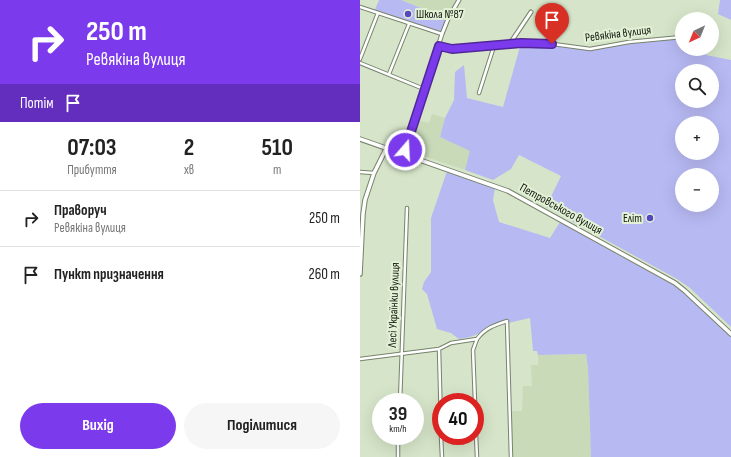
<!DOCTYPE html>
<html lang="uk">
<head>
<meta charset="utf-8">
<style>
  body { margin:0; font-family:"Sofia Sans Condensed",sans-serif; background:#f6f6f6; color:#222; height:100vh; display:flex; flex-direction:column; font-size:15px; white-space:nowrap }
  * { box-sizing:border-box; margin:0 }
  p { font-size:13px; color:#767676 }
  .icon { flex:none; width:22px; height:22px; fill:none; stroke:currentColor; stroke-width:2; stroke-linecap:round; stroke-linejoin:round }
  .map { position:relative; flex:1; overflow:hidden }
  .side { display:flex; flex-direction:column; background:#fff; width:360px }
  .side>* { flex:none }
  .hud { background:#7c3aed; color:#fff; overflow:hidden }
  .needle { width:26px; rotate:223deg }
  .controls { position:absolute; left:315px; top:12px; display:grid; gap:8px }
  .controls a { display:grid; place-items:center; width:44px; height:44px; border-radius:50%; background:#fff; box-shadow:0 4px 16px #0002; font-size:20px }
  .speed { position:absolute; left:12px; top:393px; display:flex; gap:8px; font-size:20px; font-weight:700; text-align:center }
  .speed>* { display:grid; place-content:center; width:52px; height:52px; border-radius:50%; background:#fff; box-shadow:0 4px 16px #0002; line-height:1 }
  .speed small { font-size:10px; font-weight:400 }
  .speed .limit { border:6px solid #d22; background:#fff; color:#111 }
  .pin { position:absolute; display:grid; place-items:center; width:34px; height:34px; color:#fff; margin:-41px -17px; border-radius:50% 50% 50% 0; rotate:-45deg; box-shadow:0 0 4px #0007 }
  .pin .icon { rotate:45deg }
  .me { position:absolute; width:44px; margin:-22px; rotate:19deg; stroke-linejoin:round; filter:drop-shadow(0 0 3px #0008) }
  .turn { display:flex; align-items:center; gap:14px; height:84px; padding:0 20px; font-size:18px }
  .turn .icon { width:52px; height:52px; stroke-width:2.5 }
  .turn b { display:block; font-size:28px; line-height:34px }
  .then { display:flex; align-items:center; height:38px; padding:0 20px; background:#0003; gap:8px; font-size:15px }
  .eta { display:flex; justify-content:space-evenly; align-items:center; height:68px; text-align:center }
  .eta b { font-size:24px; font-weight:700; line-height:28px }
  .primary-button { display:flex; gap:8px; margin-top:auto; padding:8px 20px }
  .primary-button a { flex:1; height:46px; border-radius:24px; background:#7c3aed; color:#fff; font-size:16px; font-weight:700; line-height:46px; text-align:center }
  .primary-button a+a { background:#f6f6f6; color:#222 }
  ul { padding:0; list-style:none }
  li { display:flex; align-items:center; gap:12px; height:56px; padding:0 20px; border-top:1px solid #e0e0e0 }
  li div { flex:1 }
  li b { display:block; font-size:15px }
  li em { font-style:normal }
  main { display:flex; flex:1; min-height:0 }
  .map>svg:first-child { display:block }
  .built { fill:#c8dab8 }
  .green { fill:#b7b9f3; fill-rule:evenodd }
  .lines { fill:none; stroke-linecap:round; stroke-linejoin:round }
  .minor-casing { stroke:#76836a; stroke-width:4.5 }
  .tertiary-casing { stroke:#76836a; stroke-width:5 }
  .secondary-casing { stroke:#76836a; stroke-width:5.5 }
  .minor { stroke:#fff; stroke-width:2.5 }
  .tertiary { stroke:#fff; stroke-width:3 }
  .secondary { stroke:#fff; stroke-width:3.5 }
  .route-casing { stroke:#51269a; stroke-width:10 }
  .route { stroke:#7c3aed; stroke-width:7 }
  .poi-dot { fill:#5647bf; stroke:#e3f2d6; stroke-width:1.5 }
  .labels { text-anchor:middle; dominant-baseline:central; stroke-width:4; stroke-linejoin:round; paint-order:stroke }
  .poi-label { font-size:12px; fill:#11160d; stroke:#e3f2d6; text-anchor:start }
  .street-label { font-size:12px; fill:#11160d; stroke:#e3f2d6 }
</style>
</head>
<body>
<main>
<section class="side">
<div class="hud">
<div class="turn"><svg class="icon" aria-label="right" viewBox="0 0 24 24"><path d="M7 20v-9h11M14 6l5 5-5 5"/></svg><div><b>250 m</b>Ревякіна вулиця</div></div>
<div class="then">Потім<svg class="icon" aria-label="arrive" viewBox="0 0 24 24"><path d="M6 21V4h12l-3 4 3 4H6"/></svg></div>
</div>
<div class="eta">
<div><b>07:03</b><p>Прибуття</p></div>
<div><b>2</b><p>хв</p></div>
<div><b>510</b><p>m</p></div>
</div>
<ul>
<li><svg class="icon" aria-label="right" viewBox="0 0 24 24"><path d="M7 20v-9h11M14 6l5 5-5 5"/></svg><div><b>Праворуч</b><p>Ревякіна вулиця</p></div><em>250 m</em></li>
<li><svg class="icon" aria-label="arrive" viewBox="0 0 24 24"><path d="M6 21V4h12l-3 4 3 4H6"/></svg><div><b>Пункт призначення</b></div><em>260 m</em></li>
</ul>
<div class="primary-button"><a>Вихід</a><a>Поділитися</a></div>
</section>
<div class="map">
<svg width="371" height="457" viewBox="0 0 371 457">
  <rect width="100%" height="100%" fill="#d6e5c9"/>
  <g class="built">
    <polygon points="41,0 99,0 88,19"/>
    <polygon points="72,114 85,118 80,137 111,151 105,170 45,150 55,120 69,123"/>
    <polygon points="226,354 228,368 231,457 151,457 149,411 162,411 163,386 172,386 171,365 178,365 178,355"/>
  </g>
  <g class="green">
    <polygon points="19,0 41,0 88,19 82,34 14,12"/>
    <polygon points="360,0 371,0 371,20 358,14"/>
    <path d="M322 37V49H348L346 55 371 60V327L330 288 317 279 186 207 201 176 159 155 151 169 133 180 105 170 110 151 80 137 85 118 94 100 95 72 104 65 107 98 143 107 161 43H186L230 49 269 42ZM322 71H352V101H322ZM322 123H352V153H322ZM322 175H352V205H322Z"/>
    <polygon points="87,171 135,188 133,200 139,222 190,238 200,222 313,285 325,294 371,337 371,457 231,457 228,368 226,354 178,355 177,351 173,351 170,318 143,324 110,337 99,339 91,333 77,329 67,294 62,289 64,282 71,272 71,218"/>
  </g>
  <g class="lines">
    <defs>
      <g id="minor">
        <polyline points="0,7 82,34"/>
        <polyline points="79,46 92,49 161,43 186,43 230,49 269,42 322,37"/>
        <polyline points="0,59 18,13"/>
        <polyline points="0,63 64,89"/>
        <polyline points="29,74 49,24"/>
        <polyline points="119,93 134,46"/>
        <polyline points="0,172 14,173"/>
        <polyline points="79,349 81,424"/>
        <path d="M0 359 79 349 91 343 117 339C125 328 135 325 147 321L151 457"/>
        <polyline points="40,402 47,208"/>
        <polyline points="115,402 113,350 117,339"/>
        <polyline points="115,412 117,457"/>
        <polyline points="81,436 82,457"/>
        <polyline points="38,457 38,436"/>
      </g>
      <g id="tertiary">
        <polyline points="149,45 171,12"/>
        <polyline points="43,155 82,34 88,19 99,0"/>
      </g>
      <g id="secondary">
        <polyline points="0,139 148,191 315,283 325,291 371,334"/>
        <polyline points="0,274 3,214 5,200 14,173 26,149"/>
      </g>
    </defs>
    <use href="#minor" class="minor-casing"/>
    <use href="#tertiary" class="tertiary-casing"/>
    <use href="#secondary" class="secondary-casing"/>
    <use href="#minor" class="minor"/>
    <use href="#tertiary" class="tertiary"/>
    <use href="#secondary" class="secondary"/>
  </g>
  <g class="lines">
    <defs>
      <polyline id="route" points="45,150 79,46 92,49 161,43 192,44"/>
    </defs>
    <use href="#route" class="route-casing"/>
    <use href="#route" class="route"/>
  </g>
  <g class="poi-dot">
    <circle cx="48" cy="14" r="4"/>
    <circle cx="290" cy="218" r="4"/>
  </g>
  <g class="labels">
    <g class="poi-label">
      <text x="56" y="14">Школа №87</text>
      <text x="282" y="218" text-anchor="end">Еліт</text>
    </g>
    <g class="street-label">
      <text transform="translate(258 34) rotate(-7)">Ревякіна вулиця</text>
      <text transform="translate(201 209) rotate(29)">Петровського вулиця</text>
      <text transform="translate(34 305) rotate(-88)">Лесі Українки вулиця</text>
    </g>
  </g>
</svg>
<div class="controls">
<a><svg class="needle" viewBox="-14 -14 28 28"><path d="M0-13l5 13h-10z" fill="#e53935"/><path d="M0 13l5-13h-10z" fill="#767676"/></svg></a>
<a><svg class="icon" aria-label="search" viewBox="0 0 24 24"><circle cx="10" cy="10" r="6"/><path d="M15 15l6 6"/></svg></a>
<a>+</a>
<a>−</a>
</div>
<div class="speed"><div>39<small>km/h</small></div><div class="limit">40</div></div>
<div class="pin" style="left:192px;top:44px;background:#d93025"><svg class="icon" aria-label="arrive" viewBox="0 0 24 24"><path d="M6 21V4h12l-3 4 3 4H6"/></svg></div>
<svg class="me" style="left:45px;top:150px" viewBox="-20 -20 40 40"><circle r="17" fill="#7c3aed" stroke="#fff" stroke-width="3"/><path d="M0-11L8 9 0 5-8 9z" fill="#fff"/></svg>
</div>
</main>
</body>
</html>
